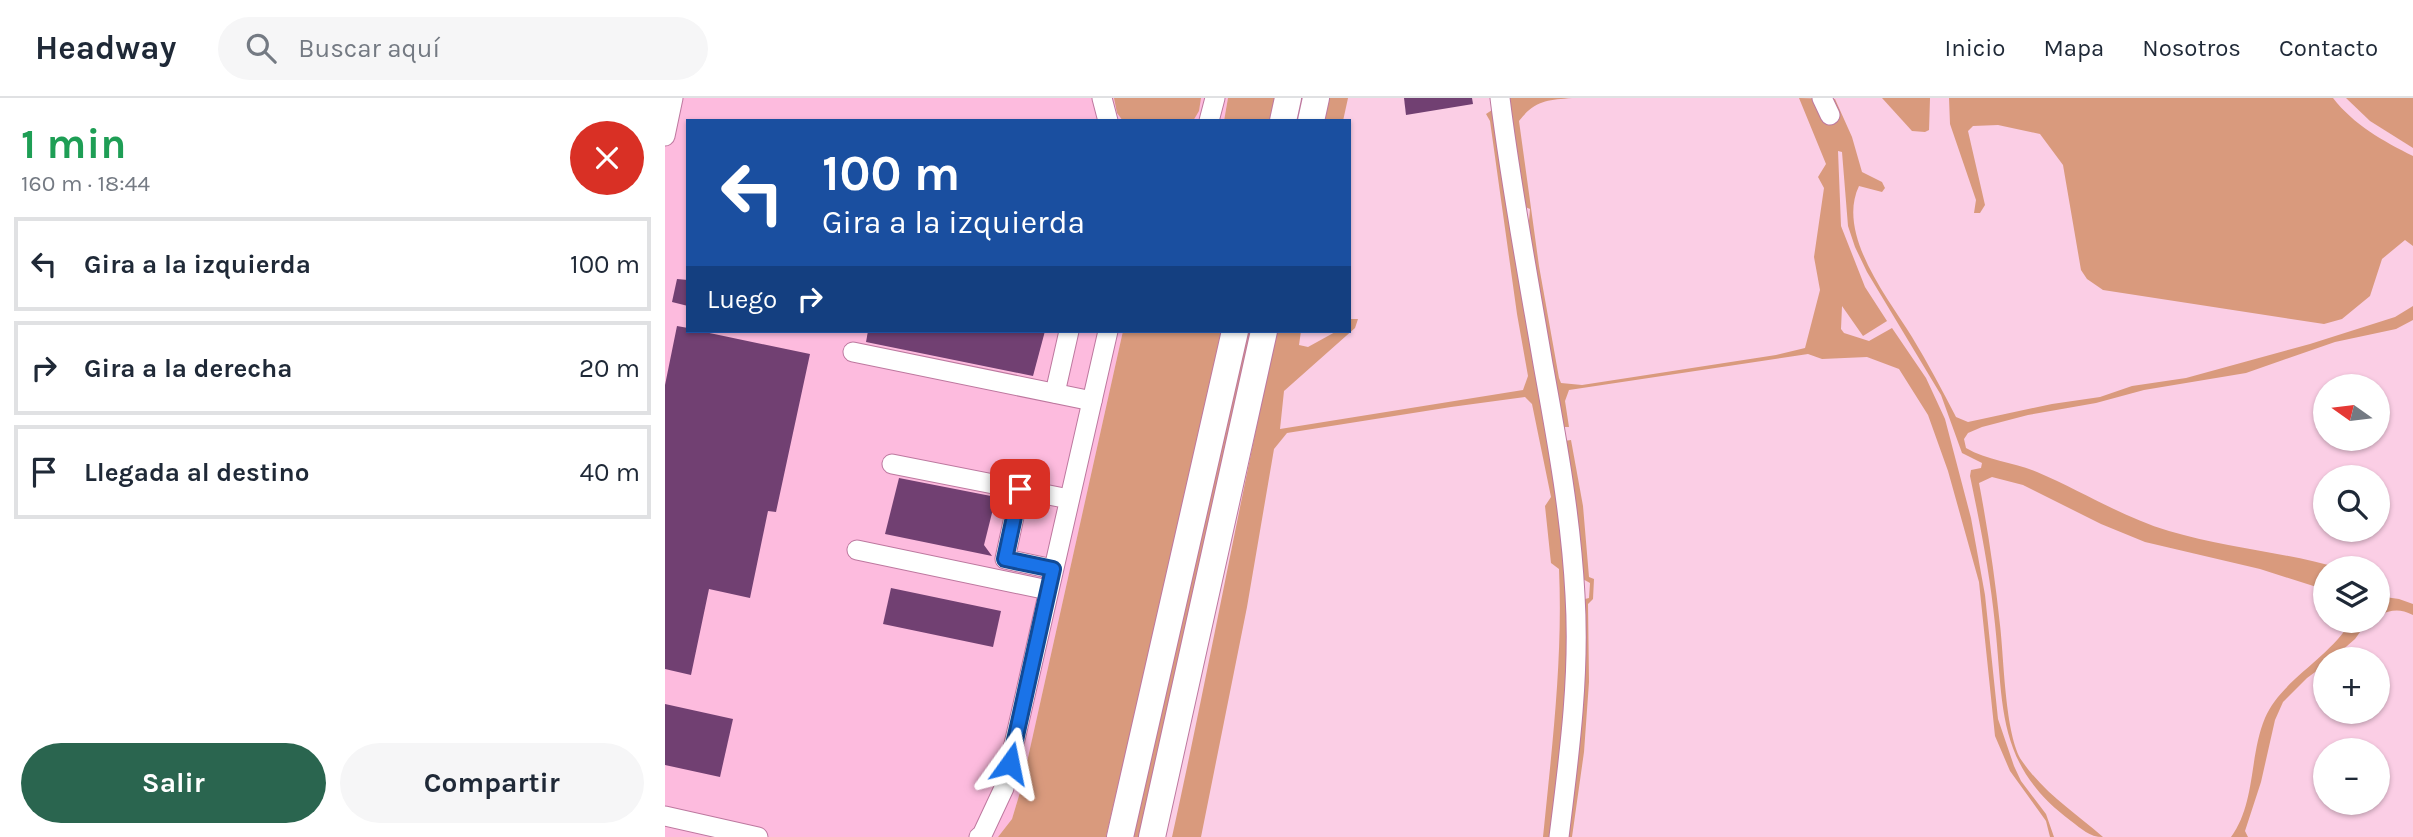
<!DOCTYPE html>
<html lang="es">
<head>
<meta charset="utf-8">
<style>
  body { margin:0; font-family:Karla,sans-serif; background:#f6f6f7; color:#1f2937; height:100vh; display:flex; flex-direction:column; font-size:26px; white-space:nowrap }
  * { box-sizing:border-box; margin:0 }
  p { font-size:23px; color:#747a83 }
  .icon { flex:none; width:38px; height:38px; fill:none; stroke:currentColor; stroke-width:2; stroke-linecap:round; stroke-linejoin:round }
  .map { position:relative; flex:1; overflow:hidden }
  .details { display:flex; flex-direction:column; background:#fff; width:665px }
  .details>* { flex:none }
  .guide { position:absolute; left:21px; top:21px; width:665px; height:214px; border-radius:0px; box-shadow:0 2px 5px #0004; background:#1a4fa0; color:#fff; overflow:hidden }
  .needle { width:46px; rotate:284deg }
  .tools { position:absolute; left:1648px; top:276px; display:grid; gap:14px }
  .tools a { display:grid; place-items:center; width:77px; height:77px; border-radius:50%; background:#fff; box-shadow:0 2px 5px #0004; font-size:35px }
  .pin { position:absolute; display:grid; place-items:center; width:60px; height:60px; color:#fff; margin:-30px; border-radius:14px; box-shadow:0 4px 10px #0006 }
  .me { position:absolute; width:77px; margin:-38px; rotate:12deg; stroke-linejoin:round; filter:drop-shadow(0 0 5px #0008) }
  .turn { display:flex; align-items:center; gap:24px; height:147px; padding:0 21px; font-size:32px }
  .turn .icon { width:91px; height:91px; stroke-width:2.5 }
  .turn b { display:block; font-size:49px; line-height:60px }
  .then { display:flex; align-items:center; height:66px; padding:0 21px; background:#0003; gap:14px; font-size:26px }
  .round { display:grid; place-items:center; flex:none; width:74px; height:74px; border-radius:37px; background:#f6f6f7 }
  .head { display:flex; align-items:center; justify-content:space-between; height:119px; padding:0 21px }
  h1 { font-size:42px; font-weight:700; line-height:52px; color:#1e9e55 }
  .action { display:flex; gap:14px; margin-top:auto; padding:14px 21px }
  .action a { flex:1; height:80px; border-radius:42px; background:#2a654f; color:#fff; font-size:28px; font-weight:700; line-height:80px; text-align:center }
  .action a+a { background:#f6f6f7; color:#1f2937 }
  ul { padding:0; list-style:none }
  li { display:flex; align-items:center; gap:21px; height:94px; margin:0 14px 10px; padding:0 7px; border:4px solid #e0e1e3; border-radius:0px }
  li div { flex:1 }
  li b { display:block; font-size:26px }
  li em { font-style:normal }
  header { display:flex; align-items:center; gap:42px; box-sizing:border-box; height:98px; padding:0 35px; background:#fff; border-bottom:2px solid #e0e1e3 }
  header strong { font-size:33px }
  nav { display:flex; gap:38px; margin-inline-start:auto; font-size:24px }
  .search { width:490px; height:63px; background:#f6f6f7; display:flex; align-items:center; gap:18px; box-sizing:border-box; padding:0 24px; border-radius:38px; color:#747a83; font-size:26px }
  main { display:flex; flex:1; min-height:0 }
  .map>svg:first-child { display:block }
  .built { fill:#fdbbde }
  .green { fill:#d99a7d }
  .building { fill:#714072 }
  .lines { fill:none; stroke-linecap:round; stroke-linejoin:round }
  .minor-casing { stroke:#bd789f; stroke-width:21 }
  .highway-casing { stroke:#bd789f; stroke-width:28 }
  .minor { stroke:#fff; stroke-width:19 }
  .highway { stroke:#fff; stroke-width:26 }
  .route-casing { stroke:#114b97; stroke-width:18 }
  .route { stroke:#1a73e8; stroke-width:12 }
</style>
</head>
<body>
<header>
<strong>Headway</strong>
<div class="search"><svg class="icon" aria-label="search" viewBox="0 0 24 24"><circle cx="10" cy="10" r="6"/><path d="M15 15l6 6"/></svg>Buscar aquí</div>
<nav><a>Inicio</a><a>Mapa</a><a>Nosotros</a><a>Contacto</a></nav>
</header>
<main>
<section class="details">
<div class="head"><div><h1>1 min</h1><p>160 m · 18:44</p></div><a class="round" style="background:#d93025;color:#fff"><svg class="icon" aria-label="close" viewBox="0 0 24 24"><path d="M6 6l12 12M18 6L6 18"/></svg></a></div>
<ul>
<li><svg class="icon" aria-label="left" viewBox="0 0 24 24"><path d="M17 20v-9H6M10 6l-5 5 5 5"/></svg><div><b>Gira a la izquierda</b></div><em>100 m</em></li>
<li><svg class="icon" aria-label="right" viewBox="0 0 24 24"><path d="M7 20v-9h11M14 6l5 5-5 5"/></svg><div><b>Gira a la derecha</b></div><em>20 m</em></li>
<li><svg class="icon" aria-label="arrive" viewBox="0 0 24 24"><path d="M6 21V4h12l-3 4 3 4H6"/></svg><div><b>Llegada al destino</b></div><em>40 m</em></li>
</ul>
<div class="action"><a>Salir</a><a>Compartir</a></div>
</section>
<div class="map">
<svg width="1748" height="739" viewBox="0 0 1748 739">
  <rect width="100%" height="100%" fill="#fbcee5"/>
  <polygon class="built" points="0,0 563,0 559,23 23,23 23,233 458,233 356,691 347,721 333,739 0,739"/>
  <g class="green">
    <polygon points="449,0 536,0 534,13 528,23 458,23 452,15"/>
    <polygon points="563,0 612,0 607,23 559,23"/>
    <polygon points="664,0 683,0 678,23 659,23"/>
    <path d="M842 0H907C883 2 870 2 854 23L874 168 894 280 896 285 917 287 1111 257 1140 250 1155 192 1149 159 1159 90 1153 79 1161 66 1134 0 1170 1 1187 39 1197 74 1217 84 1220 90 1217 94 1194 88C1171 136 1223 200 1247 239 1263 265 1277 292 1291 319L1303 324 1387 306 1435 299 1467 288 1521 280 1645 246 1730 219 1748 208V222L1731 231 1670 244 1581 275 1479 292 1431 305 1363 317 1317 329 1303 335 1299 341 1301 350C1323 363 1349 364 1372 374 1417 393 1457 419 1504 433 1561 450 1621 454 1677 471H1661V492L1595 471 1480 444 1436 426 1358 387 1327 379 1314 385C1323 432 1330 480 1335 527 1339 560 1340 638 1357 663 1379 695 1409 714 1438 739 1424 739 1417 731 1406 723 1331 667 1339 610 1330 526 1325 476 1315 426 1305 378L1306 372 1316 370 1317 365 1297 355 1276 297 1202 174 1190 149 1183 128 1177 54 1173 53 1176 128 1200 189 1222 223 1198 238 1177 208 1176 231 1179 235 1204 243 1227 230 1261 280 1280 321 1306 420 1320 497 1333 621 1349 668 1356 683 1381 716 1389 739H1385L1381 723 1345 673 1330 638 1314 484 1283 373 1263 317 1234 271 1202 259 1157 261 1143 256 904 292 900 303 904 329H896L860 125 864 123 865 111 858 108Z"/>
    <polygon points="1217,0 1265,0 1264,32 1260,34 1247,33"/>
    <path d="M1284 0H1668C1689 27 1718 43 1748 58V148L1740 142 1717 161 1705 198 1677 221 1659 226 1438 192 1422 181 1416 172 1398 67 1375 36 1333 27 1308 28 1303 33 1320 107 1315 115H1309L1311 102 1285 26Z"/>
    <polygon points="1681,0 1748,0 1748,50 1705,23"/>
    <path d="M830 10 891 379 902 486V592L887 739H878C887 649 898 561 894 471L886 465 880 408 886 399 867 306 860 299 786 309 622 335 609 351 582 509 536 739H507C544 571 575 401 612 233H636L634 247 643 249 672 233H684V221H693L690 230 619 293 615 331 858 292 863 278 852 216 825 23 821 16Z"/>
    <polygon points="458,233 559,233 441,739 333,739 347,721 356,691"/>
    <polygon points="579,233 591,233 479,739 464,739"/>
    <polygon points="906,342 918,408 924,479 929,481 928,501 923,506 924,584 919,654 907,739 901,739 920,501 924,500 925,485 916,480 899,343"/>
    <path d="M1713 498 1734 501 1748 506V517C1734 510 1727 512 1713 517Z"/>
    <path d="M1686 523H1703L1690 541 1666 562H1661V566L1642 580 1618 604 1610 622 1596 684 1580 733 1583 739H1566C1591 705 1584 658 1600 620 1616 582 1665 560 1686 523Z"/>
  </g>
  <g class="building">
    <polygon points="739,0 807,0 808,6 741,17"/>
    <polygon points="12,181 23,182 23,208 7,204"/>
    <polygon points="12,228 23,230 23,233 35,233 145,256 111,414 103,413 85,500 44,491 26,577 0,571 0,287"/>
    <polygon points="203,233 380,233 368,278 201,244"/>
    <polygon points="234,380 331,399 319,447 327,458 220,436"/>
    <polygon points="226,490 336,513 328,549 218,526"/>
    <polygon points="0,606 68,621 55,679 0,667"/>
  </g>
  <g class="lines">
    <defs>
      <g id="minor">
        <polyline points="437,0 443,23"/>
        <path d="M835 0C846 89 863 178 878 266 892 343 906 419 910 497 915 578 904 659 894 739"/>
        <polyline points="1157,0 1165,17"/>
        <polyline points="544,23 550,0"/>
        <polyline points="0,38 8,0"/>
        <polyline points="188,254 427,303"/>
        <polyline points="390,295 404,233"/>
        <polyline points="227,366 404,401"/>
        <polyline points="355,391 340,461 388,471"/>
        <polyline points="192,452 383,492"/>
        <polyline points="0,718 93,739"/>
        <polyline points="314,739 317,737 339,690 443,233"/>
      </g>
      <g id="highway">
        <polyline points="618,23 623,0"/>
        <polyline points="646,23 651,0"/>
        <polyline points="455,739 570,233"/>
        <polyline points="487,739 599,233"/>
      </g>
    </defs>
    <use href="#minor" class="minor-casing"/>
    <use href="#highway" class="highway-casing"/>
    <use href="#minor" class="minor"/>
    <use href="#highway" class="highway"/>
  </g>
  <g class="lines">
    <defs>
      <polyline id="route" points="345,665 388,471 340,461 355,391"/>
    </defs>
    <use href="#route" class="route-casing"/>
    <use href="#route" class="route"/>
  </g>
</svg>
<div class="tools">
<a><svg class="needle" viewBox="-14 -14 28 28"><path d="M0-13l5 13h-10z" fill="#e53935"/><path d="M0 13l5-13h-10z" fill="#747a83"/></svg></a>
<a><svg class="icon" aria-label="search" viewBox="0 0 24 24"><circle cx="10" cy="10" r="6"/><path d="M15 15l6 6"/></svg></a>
<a><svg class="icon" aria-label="layers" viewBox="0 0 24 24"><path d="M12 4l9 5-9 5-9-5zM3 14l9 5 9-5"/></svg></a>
<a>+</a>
<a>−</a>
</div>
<div class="pin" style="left:355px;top:391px;background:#d93025"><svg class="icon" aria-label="arrive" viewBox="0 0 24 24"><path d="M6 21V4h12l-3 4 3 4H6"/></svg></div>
<svg class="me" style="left:345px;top:665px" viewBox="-20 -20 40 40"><path d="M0-17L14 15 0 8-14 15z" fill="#1a73e8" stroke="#fff" stroke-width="4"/></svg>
<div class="guide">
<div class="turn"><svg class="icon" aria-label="left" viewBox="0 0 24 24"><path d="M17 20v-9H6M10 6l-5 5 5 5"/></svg><div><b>100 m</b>Gira a la izquierda</div></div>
<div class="then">Luego<svg class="icon" aria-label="right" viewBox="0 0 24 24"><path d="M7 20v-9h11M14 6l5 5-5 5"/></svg></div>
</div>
</div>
</main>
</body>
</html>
